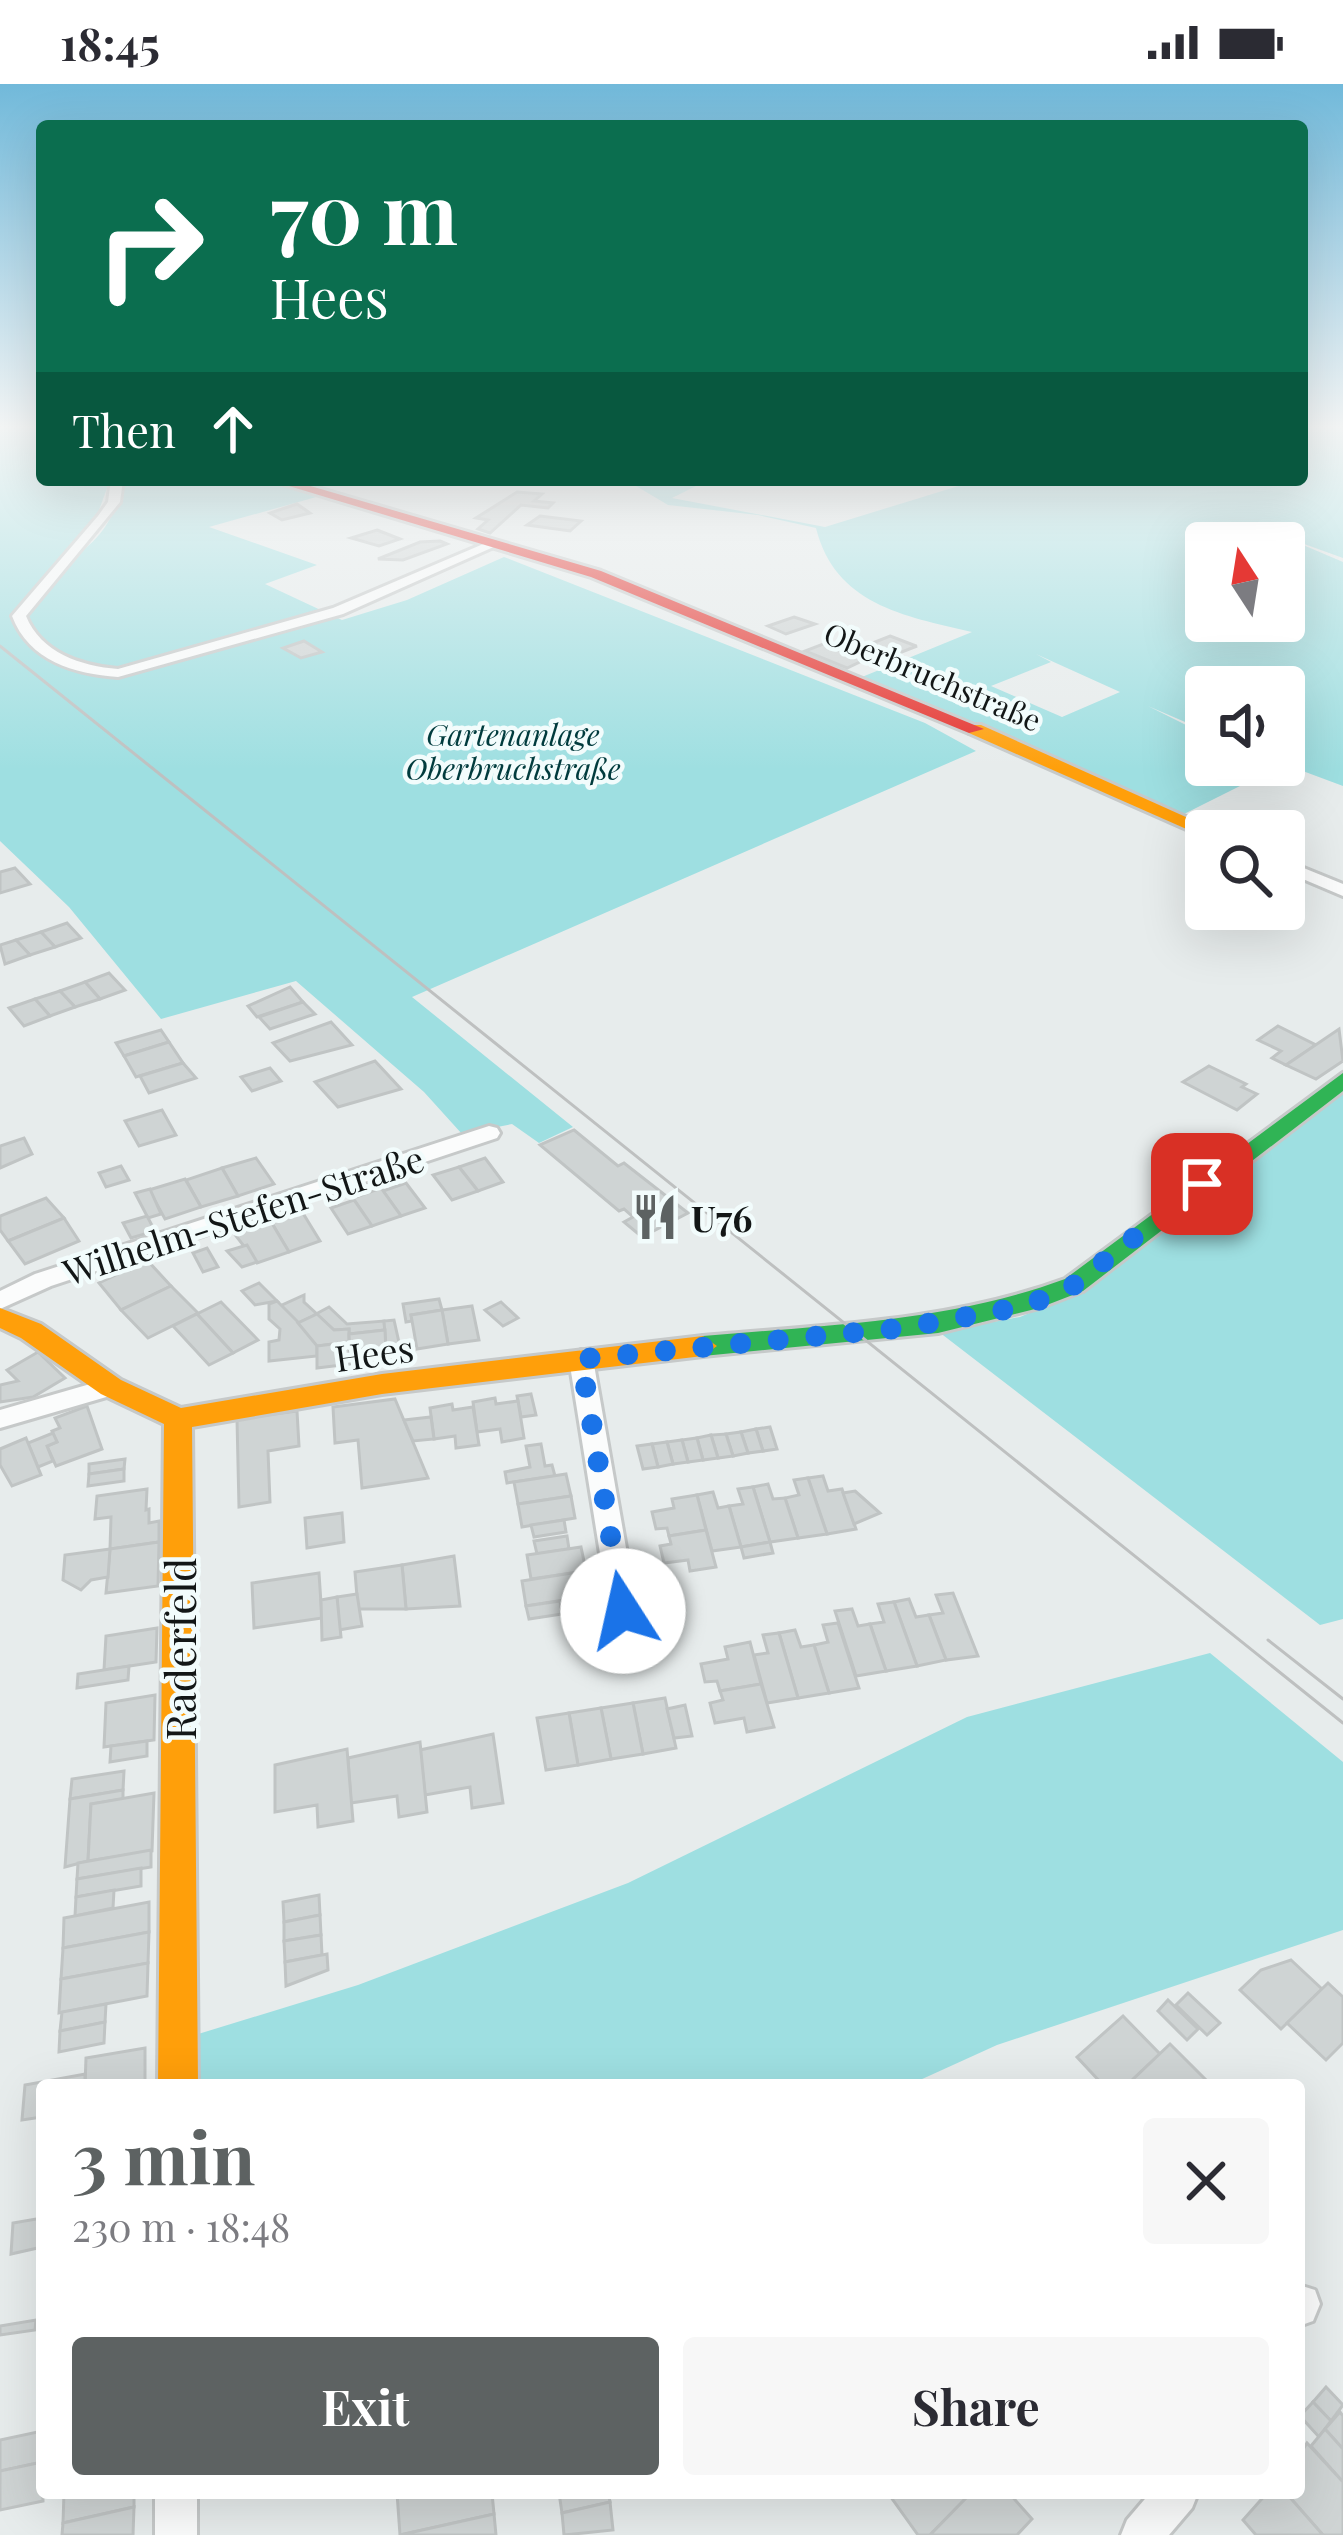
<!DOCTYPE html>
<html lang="en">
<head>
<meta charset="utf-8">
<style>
  body { margin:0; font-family:"Playfair Display",serif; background:#f7f7f7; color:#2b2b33; height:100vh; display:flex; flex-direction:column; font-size:45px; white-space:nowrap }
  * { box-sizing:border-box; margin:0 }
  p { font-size:39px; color:#7c7c81 }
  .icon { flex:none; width:66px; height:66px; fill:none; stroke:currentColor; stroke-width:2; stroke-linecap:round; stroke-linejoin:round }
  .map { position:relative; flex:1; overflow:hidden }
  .sheet { position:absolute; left:36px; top:1995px; width:1269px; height:420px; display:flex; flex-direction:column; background:#fff; border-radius:12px; box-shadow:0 12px 48px #0002 }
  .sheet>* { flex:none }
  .top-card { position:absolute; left:36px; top:36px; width:1272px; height:366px; border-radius:12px; box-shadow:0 12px 48px #0002; background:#0b6e4f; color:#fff; overflow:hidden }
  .needle { width:78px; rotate:348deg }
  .fabs { position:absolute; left:1185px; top:438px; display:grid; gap:24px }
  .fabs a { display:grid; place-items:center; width:120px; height:120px; border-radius:12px; background:#fff; box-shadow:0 12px 48px #0002; font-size:60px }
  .pin { position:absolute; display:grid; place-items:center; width:102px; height:102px; color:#fff; margin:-51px; border-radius:24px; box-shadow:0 6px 18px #0006 }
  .me { position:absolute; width:132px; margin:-66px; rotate:350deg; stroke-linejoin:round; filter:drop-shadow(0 0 9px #0008) }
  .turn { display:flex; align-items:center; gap:42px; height:252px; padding:0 36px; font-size:54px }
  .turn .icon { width:156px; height:156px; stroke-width:2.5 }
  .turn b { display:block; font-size:84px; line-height:102px }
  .then { display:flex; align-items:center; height:114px; padding:0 36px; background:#0003; gap:24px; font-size:45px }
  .round { display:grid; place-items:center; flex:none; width:126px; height:126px; border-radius:12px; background:#f7f7f7 }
  .head { display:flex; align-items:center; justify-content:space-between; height:204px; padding:0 36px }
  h1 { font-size:72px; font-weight:700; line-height:90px; color:#5d6262 }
  .cta { display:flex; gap:24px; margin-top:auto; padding:24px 36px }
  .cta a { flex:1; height:138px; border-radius:12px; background:#5d6262; color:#fff; font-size:48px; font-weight:700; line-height:138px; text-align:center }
  .cta a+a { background:#f7f7f7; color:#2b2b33 }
  .status { display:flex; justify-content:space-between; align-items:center; height:84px; padding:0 60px; background:#fff; direction:ltr }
  .status svg { height:33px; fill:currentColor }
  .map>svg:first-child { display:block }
  .green { fill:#9edfe1; fill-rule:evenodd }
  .building { fill:#cfd4d4; stroke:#c0c4c4; stroke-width:3 }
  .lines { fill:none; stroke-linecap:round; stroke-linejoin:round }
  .street-casing { stroke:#c6c9c9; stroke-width:6 }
  .fast-casing { stroke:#c6c9c9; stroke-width:6 }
  .slow-casing { stroke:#c6c9c9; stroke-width:6 }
  .jam-casing { stroke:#c6c9c9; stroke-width:6 }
  .street { fill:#fbfcfc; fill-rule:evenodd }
  .fast { fill:#30b455; fill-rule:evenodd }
  .slow { fill:#ff9f0a; fill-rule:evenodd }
  .jam { fill:#e5322d; fill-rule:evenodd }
  .tram { stroke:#bec0c0; stroke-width:3 }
  .route { stroke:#1a73e8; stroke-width:21; stroke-dasharray:0 37.8 }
  .labels { text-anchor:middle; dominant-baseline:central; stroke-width:9; stroke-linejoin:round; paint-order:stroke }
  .far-street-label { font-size:30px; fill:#131717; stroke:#f2fcfc }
  .far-park-label { font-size:30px; font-style:italic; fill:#003b3d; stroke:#f2fcfc }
  .street-label { font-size:36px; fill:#131717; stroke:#f2fcfc }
  .poi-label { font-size:36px; font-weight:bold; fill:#131717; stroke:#f2fcfc; text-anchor:start }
  .near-street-label { font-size:42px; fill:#131717; stroke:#f2fcfc }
</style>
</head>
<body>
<div class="status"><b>18:45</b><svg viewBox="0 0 49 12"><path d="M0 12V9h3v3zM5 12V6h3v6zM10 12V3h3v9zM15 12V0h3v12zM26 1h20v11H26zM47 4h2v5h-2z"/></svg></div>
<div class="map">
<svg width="1343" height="2451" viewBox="0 0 1343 2451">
  <rect width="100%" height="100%" fill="#e7ecec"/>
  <g class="green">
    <path d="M0 343H42V396H110L98 429 60 477C93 469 120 430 122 396H261L320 412 209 443 317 481 265 500 342 536 407 516 504 473 925 639 976 667 412 913 573 1043 539 1059 512 1040 462 1050 424 1008 296 897 161 935 69 823 0 757Z"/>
    <path d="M1302 343H1343V474L1282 452 1343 478V702L1284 680V603H1206V647L1148 622 1206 651V681L1280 682 1184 730 862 593 972 548C903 532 835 520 816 444L758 431 668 421 626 396H708L672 414 825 443 978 396H1302ZM1206 459H1284V537H1206ZM1036 570 1120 608 1062 633 991 602 1051 578Z"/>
    <polygon points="1343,1007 1343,1535 1320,1541 939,1248 1020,1233 1081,1207"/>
    <polygon points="1210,1569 1343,1678 1343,1846 997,1961 909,2001 197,2001 195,1951 358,1901 628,1799 967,1633"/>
  </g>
  <g class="building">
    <polygon points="517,408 542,410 534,417 553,419 548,424 521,421 490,449 478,445 488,436 476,434"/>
    <polygon points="297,420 310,429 282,436 270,429"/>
    <polygon points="540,432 581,437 570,447 527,441"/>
    <polygon points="377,446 400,455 379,462 351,454"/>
    <polygon points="440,457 447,460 403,476 378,475 420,458"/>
    <polygon points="794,533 815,540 786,550 768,542"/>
    <polygon points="890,552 916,562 917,562 897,570 870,560"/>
    <polygon points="304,557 322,568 301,574 283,564"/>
    <polygon points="823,560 864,576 847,584 805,567"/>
    <polygon points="15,784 30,800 0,809 0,788"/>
    <polygon points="67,839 81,854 55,863 41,848"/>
    <polygon points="41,848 55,863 30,871 16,856"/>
    <polygon points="16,856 30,871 5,880 0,861"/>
    <polygon points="109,889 125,906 100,915 85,898"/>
    <polygon points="85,898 100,915 75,923 60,907"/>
    <polygon points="290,903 303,918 257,933 248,922"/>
    <polygon points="60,907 75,923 50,932 35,915"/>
    <polygon points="35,915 50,932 24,942 9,924"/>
    <polygon points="303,918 315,930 270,945 259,933"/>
    <polygon points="331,938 352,961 290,977 273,959"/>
    <polygon points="1278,942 1316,961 1286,981 1272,974 1281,967 1258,956"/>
    <polygon points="1339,945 1343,977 1316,995 1286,981"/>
    <polygon points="161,946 169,958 124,972 116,959"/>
    <polygon points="169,958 183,979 136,993 124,972"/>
    <polygon points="375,977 401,1005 338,1023 315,998"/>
    <polygon points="183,979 196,994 149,1009 140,992"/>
    <polygon points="1209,982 1246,1000 1242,1003 1257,1010 1237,1026 1183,998"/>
    <polygon points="270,984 281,997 252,1007 241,993"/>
    <polygon points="162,1026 176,1051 139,1062 125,1037"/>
    <polygon points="574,1046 618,1082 624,1079 688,1129 642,1153 624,1138 633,1133 624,1125 619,1127 540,1061"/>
    <polygon points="24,1054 32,1070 0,1084 0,1062"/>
    <polygon points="256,1074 274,1100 238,1112 222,1084"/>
    <polygon points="485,1074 503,1098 478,1107 459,1083"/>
    <polygon points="121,1082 129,1096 106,1103 99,1089"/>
    <polygon points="459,1083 478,1107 452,1116 433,1091"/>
    <polygon points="222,1084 238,1112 201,1123 186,1096"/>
    <polygon points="185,1095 201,1123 165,1135 149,1106"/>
    <polygon points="406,1099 425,1124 401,1132 383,1107"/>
    <polygon points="381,1104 401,1132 372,1142 353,1114"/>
    <polygon points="150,1105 161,1130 148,1134 135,1109"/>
    <polygon points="46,1114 64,1134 8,1157 0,1146 0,1132"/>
    <polygon points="354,1116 372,1142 348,1150 331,1124"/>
    <polygon points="301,1126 320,1157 289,1168 270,1136"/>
    <polygon points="147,1132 155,1147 131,1154 123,1139"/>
    <polygon points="64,1134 79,1157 25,1180 8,1157"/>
    <polygon points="270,1136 289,1168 257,1179 233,1148"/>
    <polygon points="247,1161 257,1178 242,1183 227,1167"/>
    <polygon points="207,1164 218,1183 203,1188 193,1169"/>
    <polygon points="147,1176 171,1202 121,1226 99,1199"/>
    <polygon points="259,1199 277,1217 255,1221 242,1207"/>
    <polygon points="171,1202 198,1229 148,1254 121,1226"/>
    <polygon points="304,1211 304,1218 317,1230 298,1239 280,1222"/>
    <polygon points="439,1215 442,1226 411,1231 412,1237 406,1238 403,1220"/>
    <polygon points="277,1217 317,1257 317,1272 269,1277 269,1258 279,1256 280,1245 269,1235 269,1220"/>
    <polygon points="221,1218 258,1256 233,1269 197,1230"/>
    <polygon points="501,1218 518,1234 503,1242 485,1226"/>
    <polygon points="472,1222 479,1256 448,1260 442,1226"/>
    <polygon points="329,1223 347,1240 384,1237 385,1246 349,1250 349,1245 334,1246 316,1230"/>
    <polygon points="442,1226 448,1260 417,1265 411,1231"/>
    <polygon points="197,1230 233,1269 209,1281 173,1242"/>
    <polygon points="317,1230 334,1246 349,1245 349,1258 317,1262 298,1239"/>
    <polygon points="394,1236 400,1263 386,1264 384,1237"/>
    <polygon points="385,1246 386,1269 350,1274 349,1250"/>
    <polygon points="349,1258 350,1280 317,1284 317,1262"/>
    <polygon points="38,1268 65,1294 33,1313 0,1318 0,1301 18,1297 7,1286"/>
    <polygon points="531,1310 536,1331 521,1333 517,1312"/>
    <polygon points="495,1314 496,1320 518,1317 524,1354 502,1358 500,1345 477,1348 473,1318"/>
    <polygon points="395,1315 428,1394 362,1404 358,1356 335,1359 333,1323"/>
    <polygon points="452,1320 453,1326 473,1323 479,1361 456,1364 455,1352 434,1355 430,1324"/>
    <polygon points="87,1322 102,1365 56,1382 47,1362 57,1358 52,1347 60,1344 55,1334"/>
    <polygon points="297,1327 299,1362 268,1367 270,1418 239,1423 237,1335"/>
    <polygon points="431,1333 434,1355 413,1357 404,1336"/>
    <polygon points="770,1343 777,1365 763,1367 756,1345"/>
    <polygon points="756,1345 763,1367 748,1369 741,1348"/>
    <polygon points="741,1348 748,1369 733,1372 726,1350"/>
    <polygon points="53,1349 57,1358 47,1362 53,1377 38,1383 28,1359"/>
    <polygon points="726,1350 733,1372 718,1374 711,1351"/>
    <polygon points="711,1351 718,1374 703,1376 697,1354"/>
    <polygon points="26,1354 41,1391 12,1402 0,1381 0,1365"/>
    <polygon points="697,1354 703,1376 688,1378 682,1356"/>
    <polygon points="682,1356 688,1378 673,1380 667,1358"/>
    <polygon points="667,1358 673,1380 658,1383 652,1360"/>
    <polygon points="541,1360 545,1382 552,1381 555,1392 507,1399 505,1388 530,1383 526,1362"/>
    <polygon points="652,1360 658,1383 643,1385 637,1362"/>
    <polygon points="125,1375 124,1385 89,1390 89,1380"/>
    <polygon points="124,1385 124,1397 88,1402 89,1390"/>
    <polygon points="566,1390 571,1412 518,1420 514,1398"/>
    <polygon points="823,1392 828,1407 842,1405 856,1445 827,1450 808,1394"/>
    <polygon points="808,1394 827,1450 798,1454 785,1414 799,1411 794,1396"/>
    <polygon points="768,1400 773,1415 785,1414 798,1454 770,1458 753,1403"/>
    <polygon points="753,1403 770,1458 741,1463 729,1422 743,1420 738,1405"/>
    <polygon points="147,1405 146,1426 149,1425 149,1439 159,1437 159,1458 110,1465 111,1433 95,1435 97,1412"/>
    <polygon points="855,1407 880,1429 854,1440 843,1409"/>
    <polygon points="713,1408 718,1424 729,1422 741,1463 712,1467 697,1411"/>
    <polygon points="697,1411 706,1446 669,1452 667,1444 656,1445 652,1428 674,1424 672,1415"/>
    <polygon points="571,1412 575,1434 522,1443 518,1420"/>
    <polygon points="342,1429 344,1458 307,1464 305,1434"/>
    <polygon points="564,1436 566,1448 534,1453 531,1441"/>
    <polygon points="706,1446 716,1483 690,1487 688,1476 664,1479 660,1462 671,1460 669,1452"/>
    <polygon points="567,1452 569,1465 537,1470 534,1457"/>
    <polygon points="159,1458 158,1502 106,1509 110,1465"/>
    <polygon points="770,1458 773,1469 744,1474 741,1463"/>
    <polygon points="581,1463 586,1487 531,1495 527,1471"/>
    <polygon points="110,1465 108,1493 91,1496 81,1506 63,1496 65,1471"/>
    <polygon points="454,1472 460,1522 406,1525 402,1481"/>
    <polygon points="402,1481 406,1525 358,1525 355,1488"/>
    <polygon points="578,1488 583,1513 526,1522 522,1497"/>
    <polygon points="319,1489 322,1534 254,1544 252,1499"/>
    <polygon points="953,1509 978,1572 946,1576 929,1531 943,1529 936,1511"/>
    <polygon points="357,1510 362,1542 339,1546 337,1513"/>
    <polygon points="337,1513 341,1553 322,1556 321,1516"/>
    <polygon points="909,1515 916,1533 929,1531 946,1576 917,1582 894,1518"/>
    <polygon points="560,1517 562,1530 529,1535 526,1522"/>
    <polygon points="894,1518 917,1582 886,1587 870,1540 884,1538 878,1520"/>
    <polygon points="852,1525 858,1542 870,1540 886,1587 856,1592 835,1527"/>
    <polygon points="838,1539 859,1604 829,1609 814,1561 828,1558 823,1541"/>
    <polygon points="157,1544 156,1578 104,1586 106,1552"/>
    <polygon points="795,1546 801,1563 814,1561 829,1609 798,1614 779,1549"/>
    <polygon points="779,1549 798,1614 767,1619 754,1571 768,1569 763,1551"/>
    <polygon points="750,1558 761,1600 720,1607 717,1597 705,1598 701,1580 728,1575 725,1563"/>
    <polygon points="129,1582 128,1596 77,1604 78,1590"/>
    <polygon points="761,1600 774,1643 747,1648 744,1634 715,1639 710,1619 723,1616 720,1607"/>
    <polygon points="155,1611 154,1656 104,1663 106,1619"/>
    <polygon points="665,1614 676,1664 643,1670 633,1619"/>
    <polygon points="633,1619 643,1670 611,1675 601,1624"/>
    <polygon points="685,1621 692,1652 674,1654 667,1625"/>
    <polygon points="601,1624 611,1675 578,1681 569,1629"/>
    <polygon points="569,1629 578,1681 546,1686 537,1634"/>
    <polygon points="493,1650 503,1719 472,1724 470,1703 425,1711 420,1666"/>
    <polygon points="147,1657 147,1672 110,1678 111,1662"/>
    <polygon points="420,1658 427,1728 399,1733 397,1712 351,1719 348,1674"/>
    <polygon points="347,1665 353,1737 318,1743 317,1721 275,1728 275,1681"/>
    <polygon points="124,1687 123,1706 70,1715 72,1695"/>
    <polygon points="123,1706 123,1715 91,1720 88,1777 65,1783 70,1715"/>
    <polygon points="154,1709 152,1767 88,1777 91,1720"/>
    <polygon points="151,1766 151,1783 77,1795 78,1779"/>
    <polygon points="141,1784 141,1802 76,1813 77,1795"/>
    <polygon points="114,1806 113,1824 75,1832 76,1813"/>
    <polygon points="319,1811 320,1831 284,1838 283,1818"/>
    <polygon points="149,1818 149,1848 63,1864 64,1834"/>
    <polygon points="320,1831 321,1851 284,1857 284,1838"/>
    <polygon points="149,1848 148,1879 61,1895 63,1864"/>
    <polygon points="321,1851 322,1871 285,1878 284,1857"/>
    <polygon points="327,1870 328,1886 286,1902 285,1878"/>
    <polygon points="1291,1876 1322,1905 1281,1945 1240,1906 1261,1886"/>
    <polygon points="148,1879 147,1912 59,1929 61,1895"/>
    <polygon points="1328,1899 1343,1913 1343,1959 1326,1976 1287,1939"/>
    <polygon points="1188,1909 1220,1939 1207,1951 1176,1921"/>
    <polygon points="1168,1916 1198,1945 1187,1956 1158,1927"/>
    <polygon points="106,1920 105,1938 60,1947 62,1928"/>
    <polygon points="1123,1932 1160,1970 1127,2001 1103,2001 1077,1973"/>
    <polygon points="105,1938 104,1959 59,1968 60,1947"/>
    <polygon points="1170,1960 1206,1996 1201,2001 1127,2001"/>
    <polygon points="145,1964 145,2001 85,2001 86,1974"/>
    <polygon points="85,1990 85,2001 42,2001 42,2033 22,2036 25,2001"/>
    <polygon points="42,2134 42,2163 11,2170 13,2139"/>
    <polygon points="36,2236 35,2246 0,2251 0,2242"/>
    <polygon points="1326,2303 1343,2321 1331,2337 1313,2318"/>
    <polygon points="1313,2318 1331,2337 1319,2353 1300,2332"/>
    <polygon points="1340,2328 1343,2332 1343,2365 1325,2345"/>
    <polygon points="1325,2345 1343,2365 1343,2398 1311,2362"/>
    <polygon points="42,2347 42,2378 0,2387 0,2356"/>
    <polygon points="1307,2359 1343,2398 1343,2451 1323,2451 1286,2409 1299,2409 1299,2372"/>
    <polygon points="42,2378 43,2417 0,2426 0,2387"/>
    <polygon points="64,2409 134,2409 134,2423 63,2439"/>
    <polygon points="397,2409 492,2409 494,2430 400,2451"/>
    <polygon points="559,2409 608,2409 610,2418 562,2429"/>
    <polygon points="888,2409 971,2409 930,2451 918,2451"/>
    <polygon points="971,2409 1009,2409 1032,2435 1017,2451 930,2451"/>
    <polygon points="1267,2409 1286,2409 1323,2451 1256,2451 1243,2436"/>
    <polygon points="610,2418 613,2446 564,2451 562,2429"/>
    <polygon points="134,2423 133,2451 62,2451 63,2439"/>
    <polygon points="494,2430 496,2451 400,2451"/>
  </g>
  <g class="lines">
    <defs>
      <g id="street">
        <path d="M111 396H123L120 418 26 532C41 569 81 582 118 585L333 524 488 458 498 461 343 530 118 593C74 590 29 577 12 532L98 432 108 418Z"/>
        <polygon points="1284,776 1343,800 1343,812 1284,787"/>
        <polygon points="489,1042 497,1044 500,1049 497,1054 51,1202 0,1225 0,1207 35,1190"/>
        <polygon points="581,1266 593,1275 637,1527 614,1568 604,1572 594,1568 590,1560 609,1526 569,1275"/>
        <polygon points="111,1294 120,1297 124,1303 120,1309 0,1344 0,1326"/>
        <polygon points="1299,2201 1315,2206 1320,2220 1313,2237 1299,2242"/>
        <rect x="155" y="2409" width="42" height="42"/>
        <polygon points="1150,2409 1198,2409 1192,2424 1169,2451 1121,2451 1127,2436"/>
      </g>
      <path id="fast" d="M1343 989V1007L1083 1207 1039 1224 938 1249 703 1272 689 1262 703 1252C826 1241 948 1238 1065 1195Z"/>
      <g id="slow">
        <polygon points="969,641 981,641 1217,747 1200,751 969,649"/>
        <polygon points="0,1224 41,1240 121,1296 181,1324 382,1290 703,1252 717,1262 703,1272 382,1310 192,1343 198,2001 158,2001 164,1340 101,1310 21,1254 0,1244"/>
      </g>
      <polygon id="jam" points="269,396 290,396 601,487 984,645 969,649 591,493"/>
    </defs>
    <use href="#street" class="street-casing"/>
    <use href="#fast" class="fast-casing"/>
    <use href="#slow" class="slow-casing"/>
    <use href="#jam" class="jam-casing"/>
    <use href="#street" class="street"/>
    <use href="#fast" class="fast"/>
    <use href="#slow" class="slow"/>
    <use href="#jam" class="jam"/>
    <g class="tram">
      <polyline points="0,562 1343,1639"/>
      <polyline points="1268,1556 1343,1615"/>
    </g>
  </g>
  <linearGradient id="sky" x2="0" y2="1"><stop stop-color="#71b9da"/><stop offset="0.5" stop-color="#f4f6f6"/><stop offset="1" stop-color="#f4f6f6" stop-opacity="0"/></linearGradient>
  <rect width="1343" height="686" fill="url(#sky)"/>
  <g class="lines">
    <polyline class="route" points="623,1527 581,1275 902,1244 1026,1222 1074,1201 1202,1100"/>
  </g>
  <defs>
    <symbol id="restaurant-bare" viewBox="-9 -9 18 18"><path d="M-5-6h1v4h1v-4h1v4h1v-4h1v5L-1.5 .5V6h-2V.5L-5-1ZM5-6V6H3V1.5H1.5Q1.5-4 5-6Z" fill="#5d6262" stroke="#f2fcfc" stroke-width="2.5" paint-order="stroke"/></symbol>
  </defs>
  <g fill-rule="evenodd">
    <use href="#restaurant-bare" x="622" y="1100" width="66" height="66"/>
  </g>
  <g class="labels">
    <g class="far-street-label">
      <text transform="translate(933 592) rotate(23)">Oberbruchstraße</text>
    </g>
    <g class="far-park-label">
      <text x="513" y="650">Gartenanlage<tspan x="513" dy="34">Oberbruchstraße</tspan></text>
    </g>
    <g class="street-label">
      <text transform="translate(243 1130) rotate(-18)">Wilhelm-Stefen-Straße</text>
      <text transform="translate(374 1268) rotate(-8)">Hees</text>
    </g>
    <g class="poi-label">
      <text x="691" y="1133">U76</text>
    </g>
    <g class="near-street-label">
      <text transform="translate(179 1565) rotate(-90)">Raderfeld</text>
    </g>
  </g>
</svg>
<div class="fabs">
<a><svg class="needle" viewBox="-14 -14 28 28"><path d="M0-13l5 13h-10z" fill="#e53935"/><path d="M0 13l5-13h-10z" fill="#7c7c81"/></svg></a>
<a><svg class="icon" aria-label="sound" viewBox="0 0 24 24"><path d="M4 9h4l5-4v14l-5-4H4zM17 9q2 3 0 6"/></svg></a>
<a><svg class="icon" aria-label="search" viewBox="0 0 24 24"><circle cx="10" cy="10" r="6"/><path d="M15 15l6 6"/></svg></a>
</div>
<div class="pin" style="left:1202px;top:1100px;background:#d93025"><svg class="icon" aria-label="arrive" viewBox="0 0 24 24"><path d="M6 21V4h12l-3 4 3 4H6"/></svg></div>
<svg class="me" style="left:623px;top:1527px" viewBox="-20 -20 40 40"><circle r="19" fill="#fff"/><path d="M0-13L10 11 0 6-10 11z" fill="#1a73e8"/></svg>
<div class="top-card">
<div class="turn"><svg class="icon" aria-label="right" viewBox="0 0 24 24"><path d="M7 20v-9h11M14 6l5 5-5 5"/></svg><div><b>70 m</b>Hees</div></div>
<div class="then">Then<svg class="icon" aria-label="ahead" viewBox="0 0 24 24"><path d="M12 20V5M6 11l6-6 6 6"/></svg></div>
</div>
<section class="sheet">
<div class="head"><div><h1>3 min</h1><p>230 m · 18:48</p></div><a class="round"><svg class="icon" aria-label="close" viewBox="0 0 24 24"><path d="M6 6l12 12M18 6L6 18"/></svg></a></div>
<div class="cta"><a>Exit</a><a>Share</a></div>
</section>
</div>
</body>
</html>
